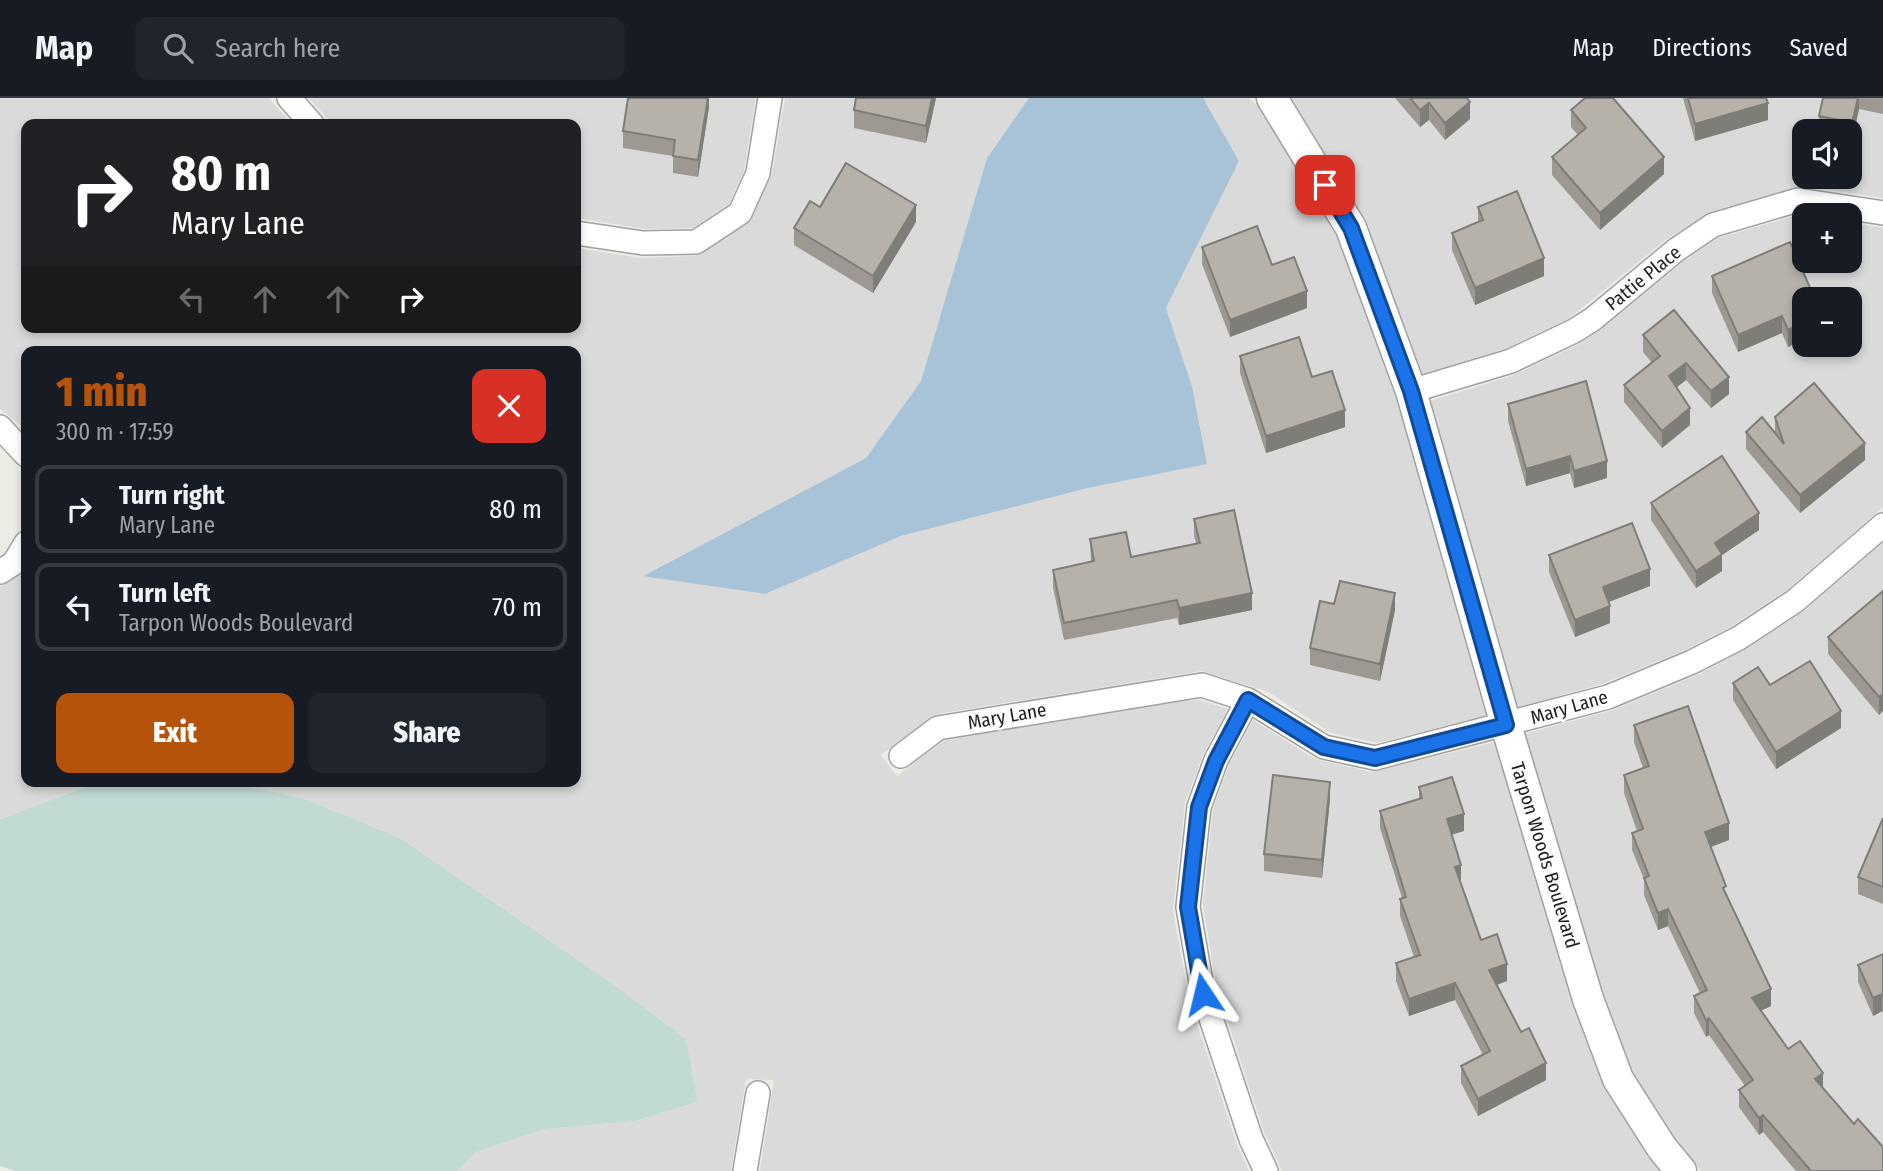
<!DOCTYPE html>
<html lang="en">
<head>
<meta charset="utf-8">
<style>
  body { margin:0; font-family:"Fira Sans Condensed",sans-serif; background:#20242c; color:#f1f3f6; height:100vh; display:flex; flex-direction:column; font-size:26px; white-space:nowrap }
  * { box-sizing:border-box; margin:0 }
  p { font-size:23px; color:#9ea1a6 }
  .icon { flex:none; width:38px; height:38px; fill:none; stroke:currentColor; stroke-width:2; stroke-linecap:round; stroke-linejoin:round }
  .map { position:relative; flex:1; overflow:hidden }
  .drawer { position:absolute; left:21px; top:248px; width:560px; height:441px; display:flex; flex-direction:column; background:#171b24; border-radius:14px; box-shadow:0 4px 10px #0003 }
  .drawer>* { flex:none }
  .guide { position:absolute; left:21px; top:21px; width:560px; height:214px; border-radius:14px; box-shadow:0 4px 10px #0003; background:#202124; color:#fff; overflow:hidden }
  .tools { position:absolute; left:1792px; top:21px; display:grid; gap:14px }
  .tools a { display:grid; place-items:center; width:70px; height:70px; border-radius:14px; background:#171b24; box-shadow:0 4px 10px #0003; font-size:35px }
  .pin { position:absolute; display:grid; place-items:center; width:60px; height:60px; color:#fff; margin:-30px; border-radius:14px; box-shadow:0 4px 10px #0006 }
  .me { position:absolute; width:77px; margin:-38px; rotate:350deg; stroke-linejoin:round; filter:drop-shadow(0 0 5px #0008) }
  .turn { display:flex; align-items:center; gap:24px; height:147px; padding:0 35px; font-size:32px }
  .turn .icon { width:91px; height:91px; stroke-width:2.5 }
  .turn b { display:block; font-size:49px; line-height:60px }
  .lanes { display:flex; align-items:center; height:66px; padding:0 35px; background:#0003; justify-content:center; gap:35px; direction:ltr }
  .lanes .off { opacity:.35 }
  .round { display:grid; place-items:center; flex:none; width:74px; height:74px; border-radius:14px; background:#20242c }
  .head { display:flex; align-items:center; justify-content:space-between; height:119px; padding:0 35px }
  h1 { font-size:42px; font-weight:800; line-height:52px; color:#b45309 }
  .cta { display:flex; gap:14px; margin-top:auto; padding:14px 35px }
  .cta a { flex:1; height:80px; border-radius:14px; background:#b45309; color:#fff; font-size:28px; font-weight:800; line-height:80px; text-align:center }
  .cta a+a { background:#20242c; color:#f1f3f6 }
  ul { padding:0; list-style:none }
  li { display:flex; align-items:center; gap:21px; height:88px; margin:0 14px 10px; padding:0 21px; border:4px solid #363941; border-radius:14px }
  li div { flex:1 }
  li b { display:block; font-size:26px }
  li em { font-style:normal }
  header { display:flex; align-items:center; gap:42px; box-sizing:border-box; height:98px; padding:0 35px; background:#171b24; border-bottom:2px solid #363941 }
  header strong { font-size:33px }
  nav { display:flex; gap:38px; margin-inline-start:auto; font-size:24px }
  .search { width:490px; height:63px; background:#20242c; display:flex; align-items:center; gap:18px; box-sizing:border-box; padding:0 24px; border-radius:14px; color:#9ea1a6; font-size:26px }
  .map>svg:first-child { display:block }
  .residential { fill:#dbdada; fill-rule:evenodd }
  .wetland { fill:#c2dad4 }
  .water { fill:#a8c2d7 }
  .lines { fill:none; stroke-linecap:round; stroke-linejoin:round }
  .minor-casing { stroke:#a1a1a1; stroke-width:26 }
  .tertiary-casing { stroke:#a1a1a1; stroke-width:33 }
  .minor { stroke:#fff; stroke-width:23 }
  .tertiary { stroke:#fff; stroke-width:30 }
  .wall { fill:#9d9992 }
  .shaded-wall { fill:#7f7d77 }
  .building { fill:#b6b2aa; stroke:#7f7d77; stroke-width:2 }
  .route-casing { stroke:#114b97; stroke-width:18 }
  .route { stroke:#1a73e8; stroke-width:12 }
  .labels { text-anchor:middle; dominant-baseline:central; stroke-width:5; stroke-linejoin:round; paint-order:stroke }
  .street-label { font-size:19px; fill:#1d1d1d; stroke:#fff }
</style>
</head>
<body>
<header>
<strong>Map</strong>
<div class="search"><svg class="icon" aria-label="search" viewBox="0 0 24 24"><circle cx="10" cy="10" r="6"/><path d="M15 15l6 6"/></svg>Search here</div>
<nav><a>Map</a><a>Directions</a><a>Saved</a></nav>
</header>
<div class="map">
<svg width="1883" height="1073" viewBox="0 0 1883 1073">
  <rect width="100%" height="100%" fill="#edece4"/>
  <g class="residential">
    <polygon points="0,0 269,0 291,26 26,26 26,229 576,229 576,150 641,160 695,158 747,126 772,76 785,0 1029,0 987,60 921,283 866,360 644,477 765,496 901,438 1088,390 1207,366 1192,288 1166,210 1239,63 1203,0 1249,0 1260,10 1338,137 1397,298 1487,618 1377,645 1331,635 1268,594 1202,573 937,616 881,657 897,678 943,643 1166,605 1199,602 1228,611 1203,657 1185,705 1173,813 1189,902 1237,1047 1249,1073 760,1073 774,982 746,981 731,1073 457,1073 477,1054 545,1031 635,1023 698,1004 686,941 616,888 400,740 302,700 229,684 576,684 576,254 26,254 26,332 0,311"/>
    <polygon points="309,0 756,0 744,73 729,106 693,130 646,131 576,120 576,26 332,26"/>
    <path d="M1293 0H1883V100L1802 88 1710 114 1667 141 1568 221 1507 250 1421 276 1365 124 1291 2ZM1804 33H1850V79H1804Z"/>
    <path d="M1798 117 1804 118V163H1850V125L1883 130V409L1787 492 1732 528 1688 551 1605 585 1516 610 1430 303 1514 277 1579 246 1602 231 1684 163 1718 140ZM1804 201H1850V247H1804Z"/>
    <polygon points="1883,445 1883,1073 1701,1073 1674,1041 1631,974 1602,895 1524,636 1613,612 1697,577 1746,551 1804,513"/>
    <polygon points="26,470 26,684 100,684 0,721 0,489"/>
    <polygon points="1253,622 1315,661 1371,674 1495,644 1574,906 1605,990 1661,1073 1282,1073 1264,1034 1217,891 1203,807 1213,711 1229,667"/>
  </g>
  <polygon class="wetland" points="100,684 229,684 302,700 400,740 616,888 686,941 698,1004 635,1023 545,1031 477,1054 457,1073 15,1073 0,1068 0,721"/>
  <polygon class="water" points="1029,0 1203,0 1239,63 1166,210 1192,288 1207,366 1088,390 901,438 765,496 643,478 866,360 921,283 987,60"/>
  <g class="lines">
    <defs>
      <g id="minor">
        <polyline points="289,0 312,26"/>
        <polyline points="576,135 643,145 696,144 740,115 758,75 770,0"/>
        <polyline points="1411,293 1511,263 1574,233 1593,221 1676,152 1713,127 1798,102 1883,115"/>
        <polyline points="0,329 26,357"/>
        <polyline points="0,474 14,465 26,445"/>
        <polyline points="1248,602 1216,662 1199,709 1188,809 1203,896 1251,1041 1266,1073"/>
        <polyline points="901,658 938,630 1202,587 1248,602 1324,649 1375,660 1608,599 1692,564 1739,540 1795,503 1883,427"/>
        <polyline points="745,1073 758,995"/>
      </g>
      <polyline id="tertiary" points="1272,0 1351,130 1411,293 1506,627 1588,901 1618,981 1662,1050 1681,1073"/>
    </defs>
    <use href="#minor" class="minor-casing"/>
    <use href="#tertiary" class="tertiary-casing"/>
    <use href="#minor" class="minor"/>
    <use href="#tertiary" class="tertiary"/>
  </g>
  <g class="wall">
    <polygon points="709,0 709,9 698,79 673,75 673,58 623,50 623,33"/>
    <polygon points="936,0 926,45 854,30 854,12"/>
    <polygon points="1395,0 1467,0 1470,21 1445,42 1429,22 1420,29"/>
    <polygon points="1683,0 1766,0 1768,22 1695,43"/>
    <polygon points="1823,0 1883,0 1883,16 1859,11 1852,43 1850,42 1850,33 1819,33 1819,18"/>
    <polygon points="1571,12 1664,76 1600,132 1552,77 1552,59 1578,37 1571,29"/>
    <polygon points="820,109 916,124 873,195 794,147 794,130"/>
    <polygon points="1478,109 1544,178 1475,207 1452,152 1452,135 1478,124"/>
    <polygon points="1202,149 1272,167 1307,210 1230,239 1202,166"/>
    <polygon points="1712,178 1804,201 1804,241 1788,249 1782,235 1738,254 1712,195"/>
    <polygon points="1674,212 1729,296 1711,310 1686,282 1677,289 1690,327 1662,350 1624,304 1624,287 1652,265 1643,254 1643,237"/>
    <polygon points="1240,258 1312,279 1345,329 1266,355 1240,275"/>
    <polygon points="1508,306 1607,380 1574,390 1570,375 1526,388 1508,323"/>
    <polygon points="1775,319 1865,362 1800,415 1746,351 1746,334 1775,335"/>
    <polygon points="1651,405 1759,432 1722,457 1722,473 1696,490 1651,422"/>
    <polygon points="1194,421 1252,512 1179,527 1177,520 1064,542 1053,489 1053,472 1091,464 1090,441 1131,459 1196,445 1194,438"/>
    <polygon points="1549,457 1650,488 1609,504 1610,525 1575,539 1549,474"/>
    <polygon points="1883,493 1879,617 1828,556 1828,539"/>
    <polygon points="1334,506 1395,512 1380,583 1310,567 1310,550"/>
    <polygon points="1733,585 1770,587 1841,630 1776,671 1733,602"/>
    <polygon points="1634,627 1729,742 1711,749 1726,796 1771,908 1761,912 1788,951 1823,990 1883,1073 1796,1073 1763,1034 1759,1037 1739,1009 1739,992 1745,988 1709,937 1706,939 1694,915 1694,898 1700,895 1668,828 1658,832 1644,797 1644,781 1632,752 1632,735 1637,733 1624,695 1624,677 1643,670 1634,644"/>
    <polygon points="1419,689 1464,733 1452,736 1460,784 1481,842 1507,883 1497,887 1546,982 1478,1018 1461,985 1461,968 1483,957 1455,902 1409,918 1396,883 1396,865 1414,859 1400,818 1400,801 1402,800 1380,730 1380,713 1419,701"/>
    <polygon points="1330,701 1322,780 1264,773 1264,756"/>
    <polygon points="1883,720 1883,806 1858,796 1858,779"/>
    <polygon points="1883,856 1883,916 1882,913 1873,918 1858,884 1858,867"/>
  </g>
  <g class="shaded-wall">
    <polygon points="708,0 709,0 709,9 698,79 698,62"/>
    <polygon points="932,0 936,0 926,45 926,28"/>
    <polygon points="1858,0 1859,0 1859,11 1852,43 1852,25"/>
    <polygon points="1470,4 1470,21 1445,42 1445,25"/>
    <polygon points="1429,5 1429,22 1420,29 1420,12"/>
    <polygon points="1768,5 1768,22 1695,43 1695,26"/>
    <polygon points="1664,59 1664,76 1600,132 1600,115"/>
    <polygon points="916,107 916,124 873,195 873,178"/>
    <polygon points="1544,160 1544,178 1475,207 1475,190"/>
    <polygon points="1307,193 1307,210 1230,239 1230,222"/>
    <polygon points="1782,218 1782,235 1738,254 1738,237"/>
    <polygon points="1804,224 1804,241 1788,249 1788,232"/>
    <polygon points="1686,265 1686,282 1669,295 1669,278"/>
    <polygon points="1729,279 1729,296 1711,310 1711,293"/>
    <polygon points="1690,310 1690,327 1662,350 1662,333"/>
    <polygon points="1345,312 1345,329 1266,355 1266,338"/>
    <polygon points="1865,345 1865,362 1800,415 1800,397"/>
    <polygon points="1570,358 1570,375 1526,388 1526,371"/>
    <polygon points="1607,363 1607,380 1574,390 1574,373"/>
    <polygon points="1759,415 1759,432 1722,457 1722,473 1696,490 1696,473 1715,445"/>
    <polygon points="1650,471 1650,488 1603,506 1603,489"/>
    <polygon points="1252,495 1252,512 1179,527 1179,510"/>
    <polygon points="1395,495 1395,512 1380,583 1380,566"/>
    <polygon points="1610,508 1610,525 1575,539 1575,522"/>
    <polygon points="1883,596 1883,613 1879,617 1879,599"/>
    <polygon points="1841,613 1841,630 1776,671 1776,654"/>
    <polygon points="1330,684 1330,701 1322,780 1322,762"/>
    <polygon points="1464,716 1464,733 1447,738 1447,721"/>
    <polygon points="1729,725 1729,742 1705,751 1705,734"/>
    <polygon points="1461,767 1461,784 1455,786 1455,769"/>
    <polygon points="1668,811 1668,828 1658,832 1658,815"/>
    <polygon points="1507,866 1507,883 1489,889 1489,872"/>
    <polygon points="1455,885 1455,902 1409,918 1409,901"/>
    <polygon points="1771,891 1771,908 1752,917 1752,900"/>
    <polygon points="1882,896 1882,913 1873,918 1873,900"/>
    <polygon points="1709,920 1709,937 1706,939 1706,922"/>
    <polygon points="1546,965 1546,982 1478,1018 1478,1001"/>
    <polygon points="1823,975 1823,992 1815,981"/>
    <polygon points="1763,1017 1763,1034 1759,1037 1759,1020"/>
  </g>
  <g class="building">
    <polygon points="628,0 708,0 698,62 673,58 675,42 623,33"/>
    <polygon points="856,0 932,0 926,28 854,12"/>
    <polygon points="1410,0 1467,0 1470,4 1445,25 1429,5 1420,12"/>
    <polygon points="1585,0 1613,0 1664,59 1600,115 1552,59 1586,30 1571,12"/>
    <polygon points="1688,0 1766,0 1768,5 1695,26"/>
    <polygon points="1823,0 1858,0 1852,25 1819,18"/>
    <polygon points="846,65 916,107 873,178 794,130 810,103 820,109"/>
    <polygon points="1517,93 1544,160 1475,190 1452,135 1483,122 1478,109"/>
    <polygon points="1257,128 1272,167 1294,159 1307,193 1230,222 1202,149"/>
    <polygon points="1790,144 1815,201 1804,201 1804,224 1788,232 1782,218 1738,237 1712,178"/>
    <polygon points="1674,212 1729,279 1711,293 1686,265 1669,278 1690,310 1662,333 1624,287 1660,258 1643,237"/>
    <polygon points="1299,239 1312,279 1332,273 1345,312 1266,338 1240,258"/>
    <polygon points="1586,283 1607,363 1574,373 1570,358 1526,371 1508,306"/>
    <polygon points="1814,285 1865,345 1800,397 1746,334 1762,319 1784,346 1775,319"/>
    <polygon points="1722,358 1759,415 1715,445 1722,456 1696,473 1651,405"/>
    <polygon points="1234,412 1252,495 1179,510 1177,502 1064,525 1053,472 1094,463 1090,441 1126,434 1131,459 1200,445 1194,421"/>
    <polygon points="1632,425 1650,471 1603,489 1610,508 1575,522 1549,457"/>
    <polygon points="1340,483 1395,495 1380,566 1310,550 1320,503 1334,506"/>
    <polygon points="1883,493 1883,596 1879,599 1828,539"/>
    <polygon points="1810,563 1841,613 1776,654 1733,585 1758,569 1770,587"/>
    <polygon points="1688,608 1729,725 1705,734 1726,788 1723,790 1771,891 1752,900 1788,951 1800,943 1823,975 1815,981 1854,1026 1858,1021 1883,1049 1883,1073 1811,1073 1763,1017 1759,1020 1739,992 1753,982 1709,920 1706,922 1694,898 1707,892 1668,811 1658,815 1644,780 1649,778 1632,735 1643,731 1624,677 1649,668 1634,627"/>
    <polygon points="1273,677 1330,684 1322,762 1264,756"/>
    <polygon points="1452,679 1464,716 1447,721 1461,767 1455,769 1481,842 1497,836 1507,866 1489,872 1521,934 1529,930 1546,965 1478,1001 1461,968 1490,953 1455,885 1409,901 1396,865 1420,857 1400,801 1406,799 1380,713 1422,700 1419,689"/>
    <polygon points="1883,720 1883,789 1858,779"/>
    <polygon points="1883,856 1883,899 1882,896 1873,900 1858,867"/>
  </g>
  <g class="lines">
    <defs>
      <polyline id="route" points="1203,896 1188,809 1199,709 1216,663 1248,602 1324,649 1375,660 1506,627 1411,293 1351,130 1325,87"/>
    </defs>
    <use href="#route" class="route-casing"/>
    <use href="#route" class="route"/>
  </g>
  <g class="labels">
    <g class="street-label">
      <text transform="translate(1643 180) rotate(-39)">Pattie Place</text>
      <text transform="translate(1569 609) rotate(-16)">Mary Lane</text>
      <text transform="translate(1007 618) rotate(-10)">Mary Lane</text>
      <text transform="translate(1545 757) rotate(73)">Tarpon Woods Boulevard</text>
    </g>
  </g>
</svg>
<div class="tools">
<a><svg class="icon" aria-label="sound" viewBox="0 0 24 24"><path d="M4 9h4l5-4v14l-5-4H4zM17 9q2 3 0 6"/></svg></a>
<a>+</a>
<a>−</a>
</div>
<div class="pin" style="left:1325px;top:87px;background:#d93025"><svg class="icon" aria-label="arrive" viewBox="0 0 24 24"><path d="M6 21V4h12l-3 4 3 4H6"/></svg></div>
<svg class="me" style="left:1203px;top:896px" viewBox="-20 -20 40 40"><path d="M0-17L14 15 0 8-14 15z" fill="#1a73e8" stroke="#fff" stroke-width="4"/></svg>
<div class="guide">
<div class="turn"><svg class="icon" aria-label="right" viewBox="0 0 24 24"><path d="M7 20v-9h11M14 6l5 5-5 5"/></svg><div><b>80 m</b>Mary Lane</div></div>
<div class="lanes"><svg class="icon off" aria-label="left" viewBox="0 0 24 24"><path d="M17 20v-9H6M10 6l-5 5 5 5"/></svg><svg class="icon off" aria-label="ahead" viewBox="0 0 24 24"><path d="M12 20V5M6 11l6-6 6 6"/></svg><svg class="icon off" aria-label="ahead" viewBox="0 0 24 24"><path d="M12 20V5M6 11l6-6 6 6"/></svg><svg class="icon" aria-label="right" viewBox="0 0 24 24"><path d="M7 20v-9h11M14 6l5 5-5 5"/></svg></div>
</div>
<section class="drawer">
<div class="head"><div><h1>1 min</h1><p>300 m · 17:59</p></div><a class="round" style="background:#d93025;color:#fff"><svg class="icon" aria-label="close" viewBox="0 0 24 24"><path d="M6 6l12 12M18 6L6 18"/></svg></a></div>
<ul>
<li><svg class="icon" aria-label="right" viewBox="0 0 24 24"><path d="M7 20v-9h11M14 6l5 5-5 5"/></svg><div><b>Turn right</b><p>Mary Lane</p></div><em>80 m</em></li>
<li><svg class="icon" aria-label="left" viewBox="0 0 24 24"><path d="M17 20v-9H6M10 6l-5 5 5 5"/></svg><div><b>Turn left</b><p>Tarpon Woods Boulevard</p></div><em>70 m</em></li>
</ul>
<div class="cta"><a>Exit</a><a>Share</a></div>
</section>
</div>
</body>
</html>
